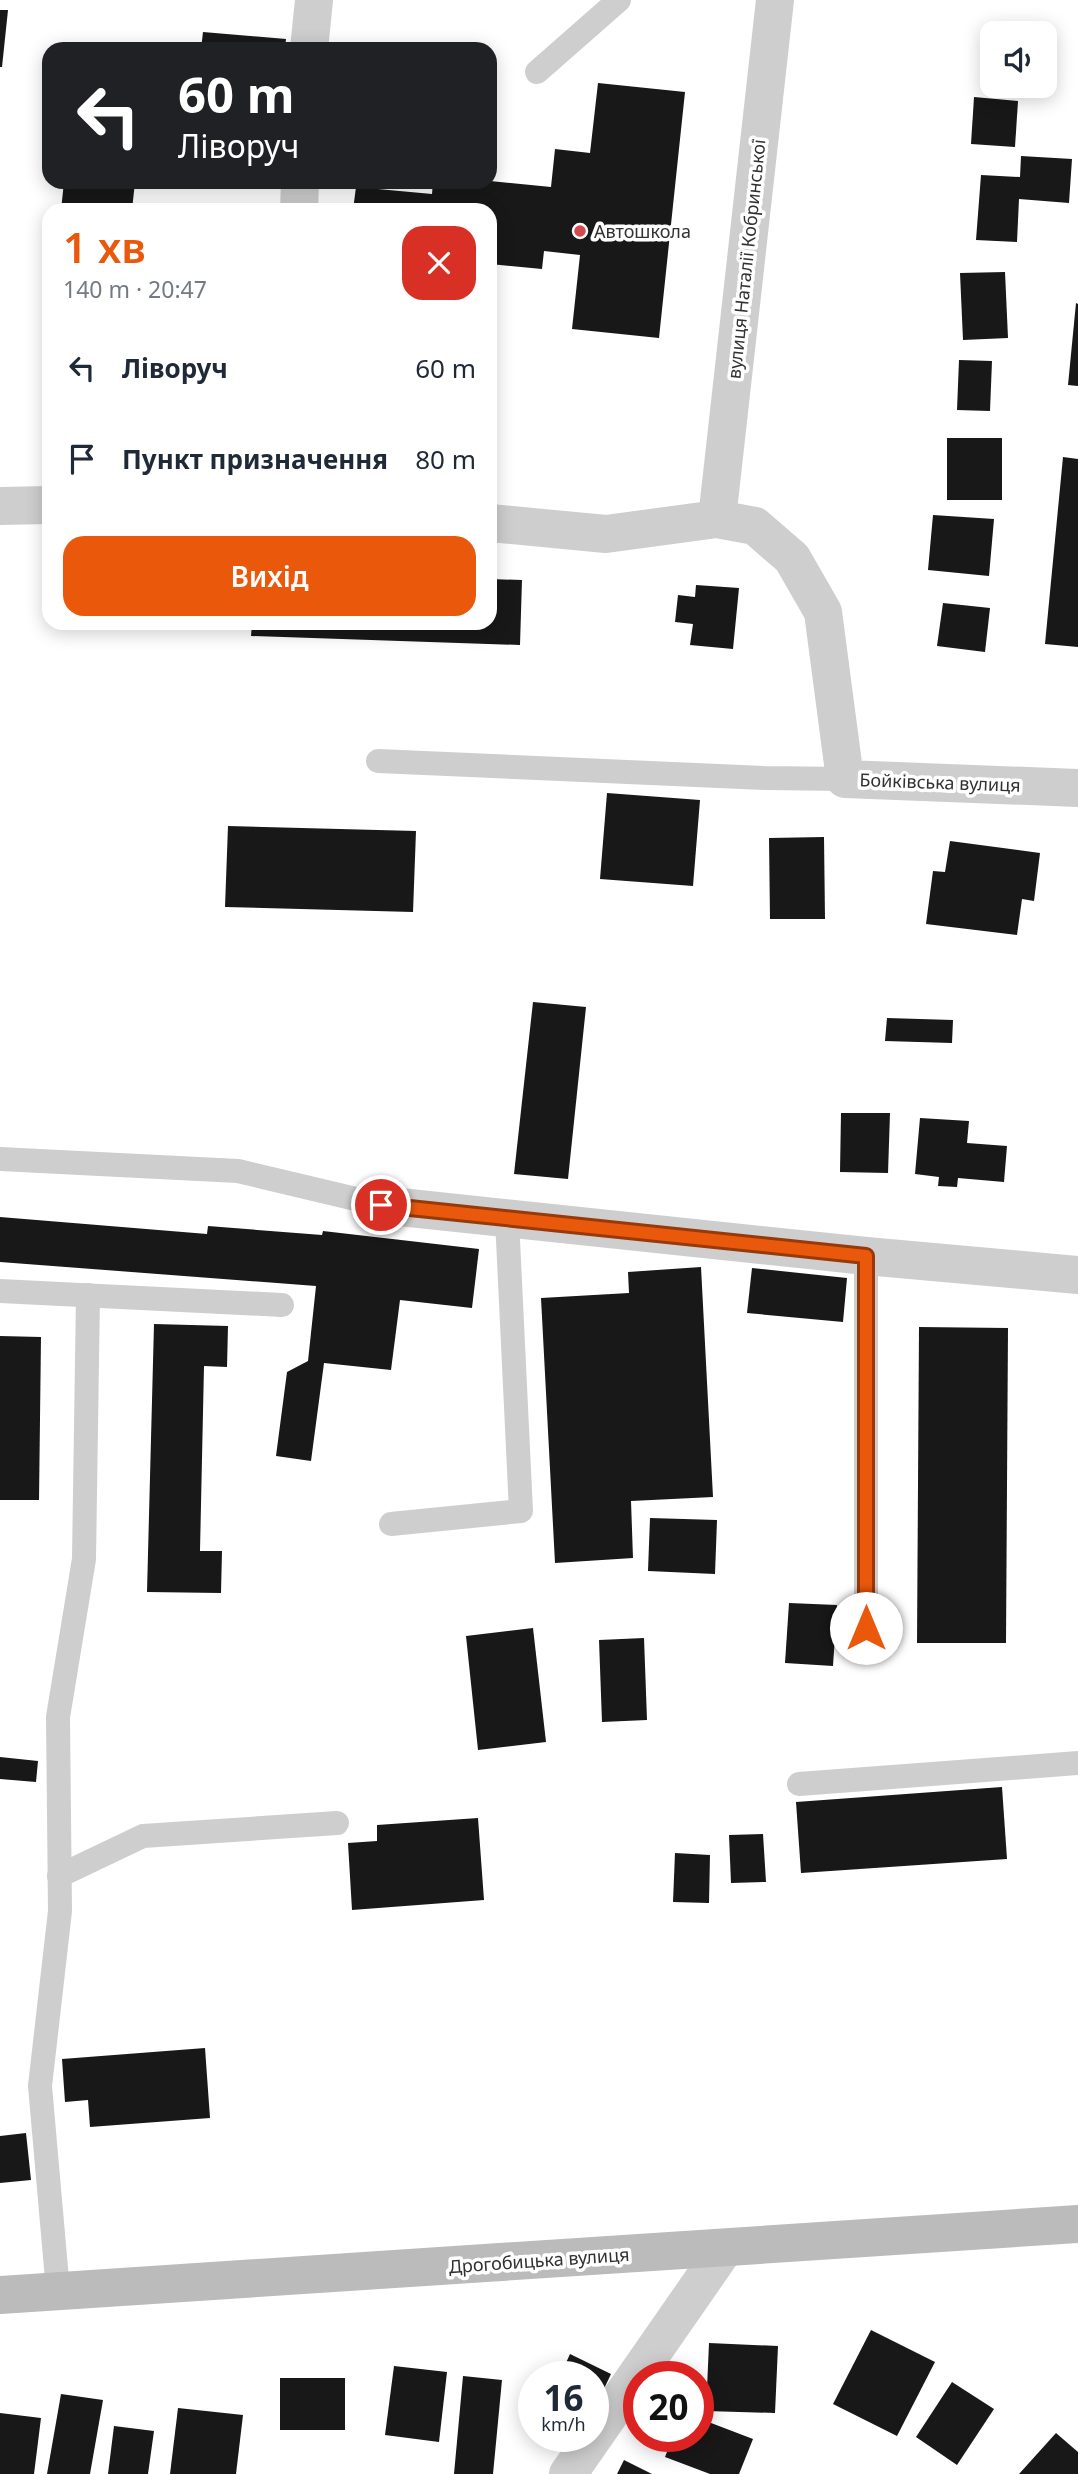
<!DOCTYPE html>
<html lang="uk">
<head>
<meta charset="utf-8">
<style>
  body { margin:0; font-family:"Noto Sans",sans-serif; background:#f6f6f7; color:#1f2937; height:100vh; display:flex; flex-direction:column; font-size:26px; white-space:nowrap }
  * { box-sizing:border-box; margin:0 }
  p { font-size:23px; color:#747a83 }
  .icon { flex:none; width:38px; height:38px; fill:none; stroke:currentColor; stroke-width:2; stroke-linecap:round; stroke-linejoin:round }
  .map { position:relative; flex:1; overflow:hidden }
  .drawer { position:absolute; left:42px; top:203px; width:455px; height:427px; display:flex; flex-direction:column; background:#fff; border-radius:21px; box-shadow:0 4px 18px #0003 }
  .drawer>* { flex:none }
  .banner { position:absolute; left:42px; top:42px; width:455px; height:147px; border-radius:21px; box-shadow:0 4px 18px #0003; background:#202124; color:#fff; overflow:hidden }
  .fabs { position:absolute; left:980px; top:21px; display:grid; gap:14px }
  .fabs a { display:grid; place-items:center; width:77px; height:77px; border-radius:14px; background:#fff; box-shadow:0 4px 18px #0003; font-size:35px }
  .speed { position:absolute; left:518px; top:2361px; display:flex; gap:14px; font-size:35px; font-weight:700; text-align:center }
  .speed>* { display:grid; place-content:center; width:91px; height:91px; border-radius:50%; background:#fff; box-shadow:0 4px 18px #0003; line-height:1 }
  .speed small { font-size:18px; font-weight:400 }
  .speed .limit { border:10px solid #d22; background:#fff; color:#111 }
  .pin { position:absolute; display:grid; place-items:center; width:60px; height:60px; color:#fff; margin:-30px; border:4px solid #fff; border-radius:50%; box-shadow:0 2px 7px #0007 }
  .me { position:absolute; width:77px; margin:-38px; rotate:0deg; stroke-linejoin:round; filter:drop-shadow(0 0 5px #0008) }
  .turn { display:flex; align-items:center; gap:24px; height:147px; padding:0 21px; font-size:32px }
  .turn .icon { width:91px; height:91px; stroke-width:2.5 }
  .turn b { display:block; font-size:49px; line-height:60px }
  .round { display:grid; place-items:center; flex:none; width:74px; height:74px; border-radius:21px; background:#f6f6f7 }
  .headline { display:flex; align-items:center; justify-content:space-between; height:119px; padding:0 21px }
  h1 { font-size:42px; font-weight:600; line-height:52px; color:#ea580c }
  .primary-button { display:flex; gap:14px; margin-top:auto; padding:14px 21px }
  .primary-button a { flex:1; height:80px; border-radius:21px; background:#ea580c; color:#fff; font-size:28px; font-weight:600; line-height:80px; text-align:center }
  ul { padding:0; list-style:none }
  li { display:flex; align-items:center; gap:21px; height:91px; padding:0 21px }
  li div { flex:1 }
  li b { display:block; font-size:26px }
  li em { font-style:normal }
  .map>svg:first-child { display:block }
  .building { fill:#181818 }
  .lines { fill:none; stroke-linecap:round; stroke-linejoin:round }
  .service { stroke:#cecece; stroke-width:24 }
  .minor { stroke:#cecece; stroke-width:38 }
  .secondary { stroke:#bbb; stroke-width:38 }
  .route-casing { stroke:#983908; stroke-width:18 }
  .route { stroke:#ea580c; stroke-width:12 }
  .poi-dot { fill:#d24a4f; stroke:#fff; stroke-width:2.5 }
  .labels { text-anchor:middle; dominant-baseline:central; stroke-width:7; stroke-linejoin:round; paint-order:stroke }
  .poi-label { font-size:18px; fill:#313131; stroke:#fff; text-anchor:start }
  .street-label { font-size:18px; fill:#313131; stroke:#fff }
</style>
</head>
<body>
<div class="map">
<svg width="1078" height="2474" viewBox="0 0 1078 2474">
  <rect width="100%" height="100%" fill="#fff"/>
  <g class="building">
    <polygon points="0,10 8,10 2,67 0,67"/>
    <polygon points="203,32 286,39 285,49 201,49"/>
    <polygon points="598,83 685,92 659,338 572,329 580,255 544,251 542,269 490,264 490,210 353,210 356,187 432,194 433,182 490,181 551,187 555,149 590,153"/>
    <polygon points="974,97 1018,101 1015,147 971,144"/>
    <polygon points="490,135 497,135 492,180 490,180"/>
    <polygon points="1021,156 1072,159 1069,203 1019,199 1017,242 976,240 981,175 1020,177"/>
    <polygon points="64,182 135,182 132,210 61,210"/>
    <polygon points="1005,272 1008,338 963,340 960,273"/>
    <polygon points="1076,303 1078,304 1078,386 1068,385"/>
    <polygon points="959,360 992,361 990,411 957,410"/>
    <rect x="947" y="438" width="55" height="62"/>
    <polygon points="1063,457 1078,459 1078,647 1045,644"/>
    <polygon points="933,515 994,519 989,576 928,570"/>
    <polygon points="490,579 522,580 520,645 251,636 252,623 490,623"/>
    <polygon points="696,585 739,588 733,649 690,645 693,624 675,622 678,595 695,597"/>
    <polygon points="943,603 990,608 985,652 937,646"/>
    <polygon points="607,793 700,800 693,886 600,879"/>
    <polygon points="228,826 416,831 413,912 225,907"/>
    <polygon points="824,837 825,919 770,919 769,838"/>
    <polygon points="950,841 1040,853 1034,901 1022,899 1017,935 926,924 933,871 945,872"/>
    <polygon points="533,1002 586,1007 568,1179 514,1174"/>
    <polygon points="887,1018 953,1020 952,1043 885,1041"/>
    <polygon points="841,1113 890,1113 888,1173 840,1172"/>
    <polygon points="920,1118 969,1121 967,1143 1007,1146 1004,1182 958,1178 957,1187 938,1186 939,1177 915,1174"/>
    <polygon points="0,1217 207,1234 208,1226 322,1235 323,1231 479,1249 472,1308 400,1300 391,1370 324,1363 311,1461 276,1456 287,1372 308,1361 316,1286 0,1262"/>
    <polygon points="701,1267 713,1497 631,1501 633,1558 555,1563 541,1298 629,1293 628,1272"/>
    <polygon points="752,1268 847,1278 843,1322 747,1313"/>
    <polygon points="154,1324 228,1326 227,1367 204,1366 200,1551 222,1551 221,1593 147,1592"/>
    <polygon points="919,1327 1008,1328 1006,1643 917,1643"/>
    <polygon points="0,1336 41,1337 39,1500 0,1500"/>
    <polygon points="650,1518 717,1520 715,1574 648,1571"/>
    <polygon points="789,1603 837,1605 833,1666 785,1663"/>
    <polygon points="533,1628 546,1742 478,1750 466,1636"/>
    <polygon points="644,1638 647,1720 602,1722 599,1640"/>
    <polygon points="0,1757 38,1761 36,1782 0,1779"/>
    <polygon points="1002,1787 1007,1859 801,1873 796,1802"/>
    <polygon points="478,1818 484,1900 352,1910 348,1843 377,1841 377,1825"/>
    <polygon points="763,1834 766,1882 731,1883 729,1835"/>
    <polygon points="675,1853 710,1855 709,1903 673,1902"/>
    <polygon points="205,2048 210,2118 90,2127 88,2100 65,2102 62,2059"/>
    <polygon points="26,2133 31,2180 0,2183 0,2136"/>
    <polygon points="871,2330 935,2362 897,2436 833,2404"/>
    <polygon points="709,2343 778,2346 775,2413 706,2411"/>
    <polygon points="570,2354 611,2374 593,2412 593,2376 560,2376"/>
    <polygon points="394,2366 447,2372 439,2442 385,2435"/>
    <polygon points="463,2376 502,2380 493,2474 454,2474"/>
    <rect x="280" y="2378" width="65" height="52"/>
    <polygon points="952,2382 994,2409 957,2465 916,2437"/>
    <polygon points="61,2394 103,2400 90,2474 47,2474"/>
    <polygon points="178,2408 243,2415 236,2474 170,2474"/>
    <polygon points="0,2413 41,2418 34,2474 0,2474"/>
    <polygon points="698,2418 753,2439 739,2474 710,2474 665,2457 673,2436 698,2436"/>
    <polygon points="114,2426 154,2431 148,2474 108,2474"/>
    <polygon points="1056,2433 1078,2452 1078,2474 1019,2474"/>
    <polygon points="624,2460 652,2474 617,2474"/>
  </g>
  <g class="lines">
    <g class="service">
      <polyline points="537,72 619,0"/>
      <polyline points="378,761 764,778 845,779"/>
      <polyline points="0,1159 238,1171 381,1205"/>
      <polyline points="0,1291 282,1305"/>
      <polyline points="391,1524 521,1511 507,1219"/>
      <polyline points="866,1628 866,1256"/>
      <polyline points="799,1784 1078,1763"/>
      <polyline points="59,1876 143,1836 337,1823"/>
      <polyline points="58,2291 40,2086 60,1911 58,1717 84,1559 88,1295"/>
    </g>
    <g class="minor">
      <polyline points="309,49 314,0"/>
      <polyline points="299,210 300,182"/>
      <polyline points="0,506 49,505"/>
      <polyline points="717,519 775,0"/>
      <polyline points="490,523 606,534 717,519 755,526 792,558 823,612 845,779 1078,788"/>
      <polyline points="381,1205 866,1256 1078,1275"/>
      <polyline points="568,2474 725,2248"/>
    </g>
    <polyline class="secondary" points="0,2295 1078,2224"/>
  </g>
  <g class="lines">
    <defs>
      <polyline id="route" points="381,1205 866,1256 866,1628"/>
    </defs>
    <use href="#route" class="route-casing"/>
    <use href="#route" class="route"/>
  </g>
  <circle class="poi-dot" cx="580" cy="231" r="7"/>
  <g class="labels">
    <g class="poi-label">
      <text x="594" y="231">Автошкола</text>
    </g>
    <g class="street-label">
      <text transform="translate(746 259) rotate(-84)">вулиця Наталії Кобринської</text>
      <text transform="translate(940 782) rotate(2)">Бойківська вулиця</text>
      <text transform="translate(539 2260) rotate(-4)">Дрогобицька вулиця</text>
    </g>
  </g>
</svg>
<div class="fabs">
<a><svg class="icon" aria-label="sound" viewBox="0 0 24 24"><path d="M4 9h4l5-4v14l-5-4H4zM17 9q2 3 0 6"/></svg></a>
</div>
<div class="speed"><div>16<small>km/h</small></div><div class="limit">20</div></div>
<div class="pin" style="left:381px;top:1205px;background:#d93025"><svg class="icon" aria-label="arrive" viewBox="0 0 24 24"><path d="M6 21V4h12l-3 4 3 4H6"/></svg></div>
<svg class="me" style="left:866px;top:1628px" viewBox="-20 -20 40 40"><circle r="19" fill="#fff"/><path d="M0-13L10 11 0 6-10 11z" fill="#ea580c"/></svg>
<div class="banner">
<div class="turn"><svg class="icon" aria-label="left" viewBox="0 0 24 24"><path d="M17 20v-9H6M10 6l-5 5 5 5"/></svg><div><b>60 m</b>Ліворуч</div></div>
</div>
<section class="drawer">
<div class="headline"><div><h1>1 хв</h1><p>140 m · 20:47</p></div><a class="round" style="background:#d93025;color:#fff"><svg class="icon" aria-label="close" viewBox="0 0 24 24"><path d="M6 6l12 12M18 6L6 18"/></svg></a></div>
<ul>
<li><svg class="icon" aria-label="left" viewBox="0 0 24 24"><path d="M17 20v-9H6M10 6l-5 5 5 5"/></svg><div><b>Ліворуч</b></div><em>60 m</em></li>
<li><svg class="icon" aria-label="arrive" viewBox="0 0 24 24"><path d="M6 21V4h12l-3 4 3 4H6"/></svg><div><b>Пункт призначення</b></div><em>80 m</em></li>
</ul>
<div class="primary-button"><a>Вихід</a></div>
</section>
</div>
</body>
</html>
